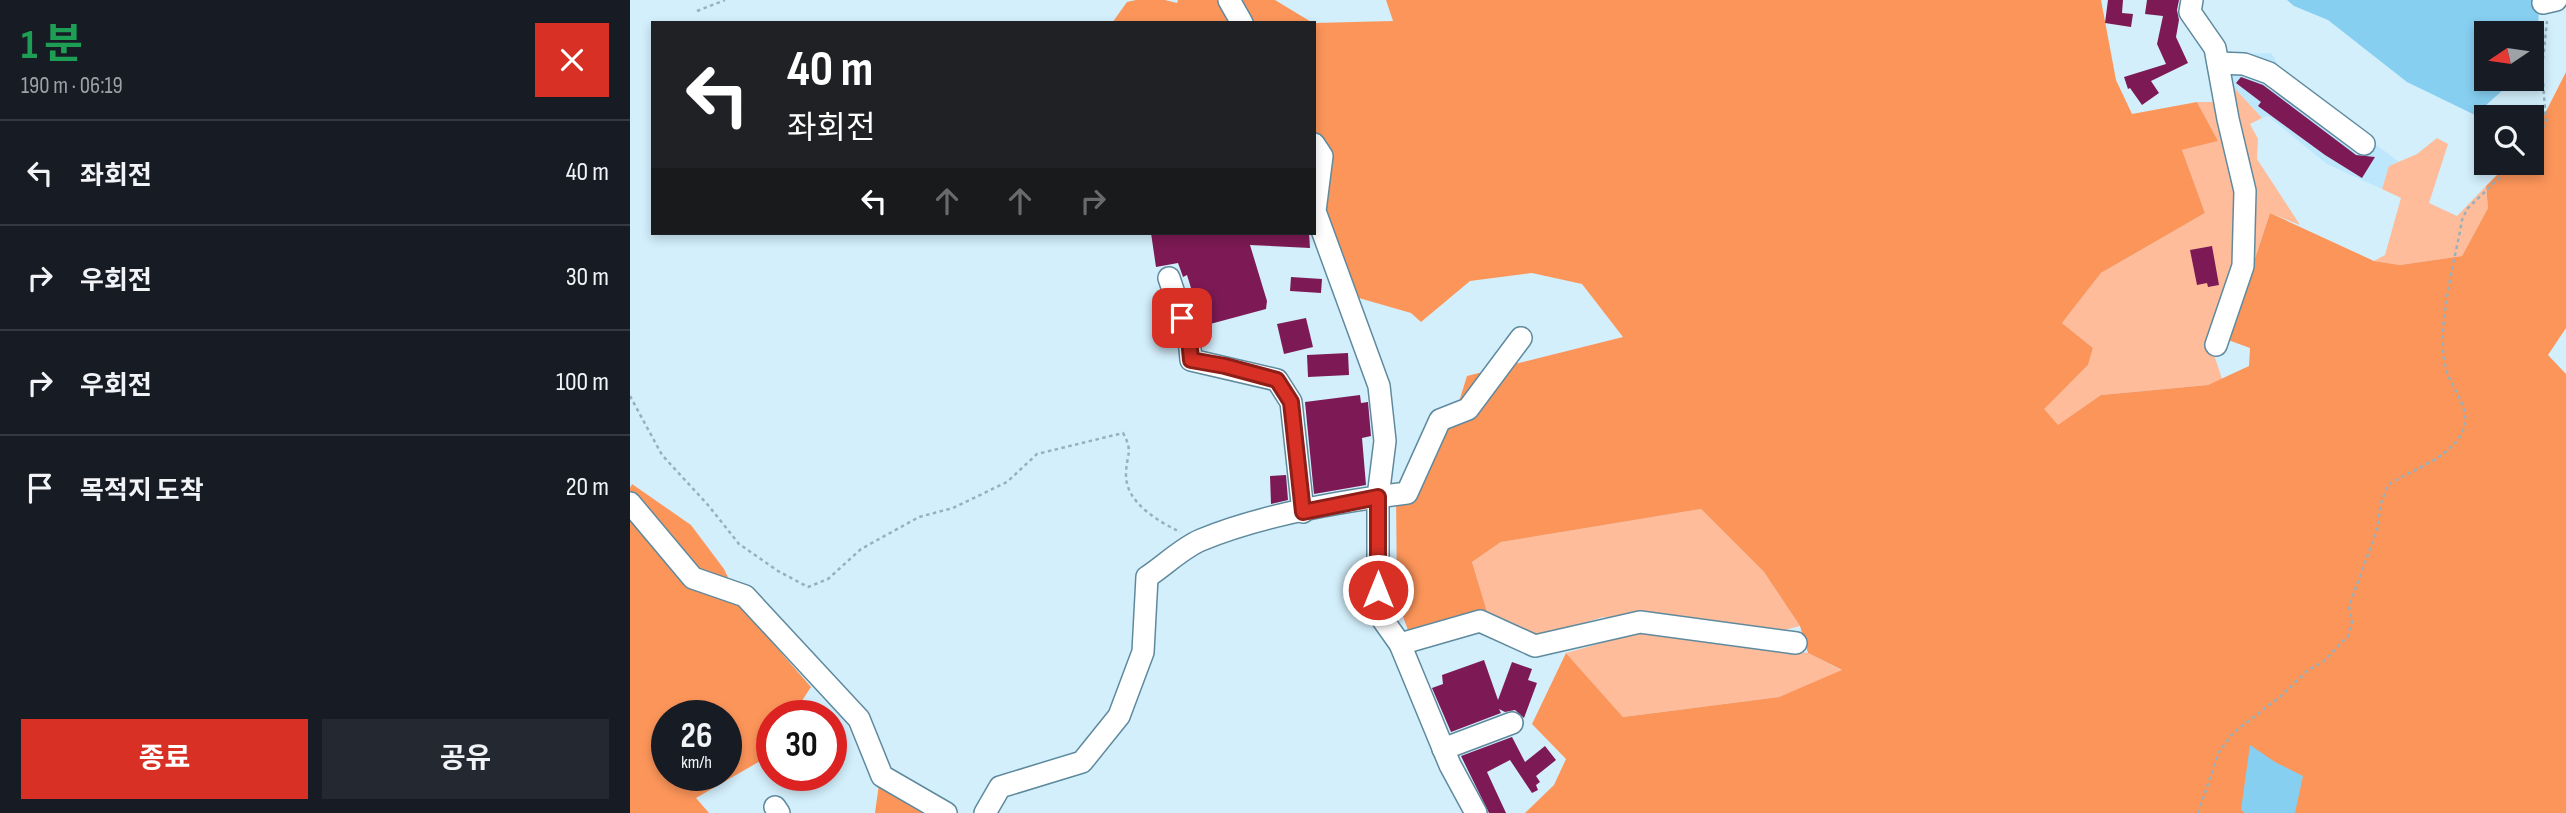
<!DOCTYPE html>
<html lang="ko">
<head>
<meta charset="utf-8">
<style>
  body { margin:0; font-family:"Sofia Sans Condensed","Noto Sans KR",sans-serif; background:#242831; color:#f1f3f6; height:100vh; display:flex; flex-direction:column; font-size:26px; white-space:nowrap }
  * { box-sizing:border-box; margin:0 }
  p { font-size:23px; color:#9ea1a6 }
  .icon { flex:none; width:38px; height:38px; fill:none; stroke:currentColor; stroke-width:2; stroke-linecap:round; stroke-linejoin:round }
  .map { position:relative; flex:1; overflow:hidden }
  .panel { display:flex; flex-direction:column; background:#171b24; width:630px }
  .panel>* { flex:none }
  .top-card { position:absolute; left:21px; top:21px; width:665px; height:214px; border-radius:0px; box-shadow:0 4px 10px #0003; background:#202124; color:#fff; overflow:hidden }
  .needle { width:46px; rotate:257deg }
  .tools { position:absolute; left:1844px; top:21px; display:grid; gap:14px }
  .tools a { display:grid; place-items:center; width:70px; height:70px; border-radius:0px; background:#171b24; box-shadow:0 4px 10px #0003; font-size:35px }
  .speed { position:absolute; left:21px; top:700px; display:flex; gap:14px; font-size:35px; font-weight:700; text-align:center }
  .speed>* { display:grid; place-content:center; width:91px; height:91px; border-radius:50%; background:#171b24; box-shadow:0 4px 10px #0003; line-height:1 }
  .speed small { font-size:18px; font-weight:400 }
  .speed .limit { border:10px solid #d22; background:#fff; color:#111 }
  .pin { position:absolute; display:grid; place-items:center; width:60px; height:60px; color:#fff; margin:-30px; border-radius:14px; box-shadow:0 4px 10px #0006 }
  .me { position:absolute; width:77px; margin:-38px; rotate:0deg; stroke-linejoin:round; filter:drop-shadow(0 0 5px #0008) }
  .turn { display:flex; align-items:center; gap:24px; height:147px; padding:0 21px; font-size:32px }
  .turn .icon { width:91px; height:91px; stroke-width:2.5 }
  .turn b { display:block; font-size:49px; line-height:60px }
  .lanes { display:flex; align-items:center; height:66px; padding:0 21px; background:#0003; justify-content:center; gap:35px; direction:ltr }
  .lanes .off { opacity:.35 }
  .round { display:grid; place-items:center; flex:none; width:74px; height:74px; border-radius:0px; background:#242831 }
  .summary { display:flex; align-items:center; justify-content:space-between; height:119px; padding:0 21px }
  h1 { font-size:42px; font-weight:700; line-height:52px; color:#1e9e55 }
  .button { display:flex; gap:14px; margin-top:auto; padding:14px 21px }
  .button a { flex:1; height:80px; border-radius:0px; background:#d93025; color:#fff; font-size:28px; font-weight:700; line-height:80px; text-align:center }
  .button a+a { background:#242831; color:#f1f3f6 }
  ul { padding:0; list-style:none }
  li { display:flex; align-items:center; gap:21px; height:105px; padding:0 21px; border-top:2px solid #363941 }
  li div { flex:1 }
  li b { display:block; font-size:26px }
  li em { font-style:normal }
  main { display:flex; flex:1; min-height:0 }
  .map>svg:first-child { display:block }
  .built { fill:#bce7fc }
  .green { fill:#febc9a }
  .forest { fill:#fc955a; fill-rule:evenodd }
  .water { fill:#86cff1 }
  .building { fill:#7d1a55 }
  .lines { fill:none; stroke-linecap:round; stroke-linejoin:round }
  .minor-casing { stroke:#5f8a9e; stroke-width:24 }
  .path { stroke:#97b0bb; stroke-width:2.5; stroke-dasharray:3.5 3.5; stroke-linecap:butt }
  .minor { stroke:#fff; stroke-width:21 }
  .route-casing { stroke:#8d1f18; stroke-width:18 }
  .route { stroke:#d93025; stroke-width:12 }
</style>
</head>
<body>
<main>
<section class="panel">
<div class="summary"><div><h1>1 분</h1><p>190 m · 06:19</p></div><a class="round" style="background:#d93025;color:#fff"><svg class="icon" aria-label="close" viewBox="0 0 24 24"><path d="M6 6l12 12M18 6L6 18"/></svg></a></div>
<ul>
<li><svg class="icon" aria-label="left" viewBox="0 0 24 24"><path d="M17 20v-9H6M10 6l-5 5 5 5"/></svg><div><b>좌회전</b></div><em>40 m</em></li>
<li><svg class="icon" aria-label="right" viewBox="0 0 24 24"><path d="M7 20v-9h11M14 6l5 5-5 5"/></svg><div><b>우회전</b></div><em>30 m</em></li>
<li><svg class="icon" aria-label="right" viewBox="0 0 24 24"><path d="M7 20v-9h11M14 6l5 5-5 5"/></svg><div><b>우회전</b></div><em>100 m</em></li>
<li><svg class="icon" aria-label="arrive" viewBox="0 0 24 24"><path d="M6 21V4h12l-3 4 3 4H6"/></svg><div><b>목적지 도착</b></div><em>20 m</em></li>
</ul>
<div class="button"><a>종료</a><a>공유</a></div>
</section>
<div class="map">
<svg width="1936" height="813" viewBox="0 0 1936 813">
  <rect width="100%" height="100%" fill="#d3effc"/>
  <polygon class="built" points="1641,53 1656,77 1769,162 1759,166 1752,189 1697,164 1638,116 1632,118 1598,81 1596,55"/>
  <g class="green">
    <polygon points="1598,81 1632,118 1620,124 1628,139 1627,159 1670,225 1640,213 1621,270"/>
    <polygon points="1567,102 1588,102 1609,193 1608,264 1580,342 1592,379 1578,385 1471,395 1428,426 1413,409 1458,365 1463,348 1432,323 1471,273 1575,213 1552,150 1588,141"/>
    <polygon points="1807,138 1818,144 1799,203 1827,216 1856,186 1858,208 1832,256 1770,265 1744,261 1755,255 1771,198 1752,189 1759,166 1787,154"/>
    <polygon points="1071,509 1134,572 1170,626 1147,632 973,617 907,637 858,615 842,562 871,542"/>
    <polygon points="1014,631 1178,653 1213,671 1149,697 993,717 936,653"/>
  </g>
  <g class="forest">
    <polygon points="506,0 535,0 547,3 548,0 645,0 683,23 482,23 497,2"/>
    <polygon points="756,0 1471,0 1486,80 1502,114 1567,102 1588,141 1552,150 1575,213 1471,273 1432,323 1463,348 1458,365 1414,409 1428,425 1471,395 1578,385 1619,366 1620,348 1598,340 1640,213 1744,261 1770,265 1832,256 1858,208 1856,186 1879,163 1902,163 1902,139 1936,72 1936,328 1918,355 1936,374 1936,813 895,813 924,785 936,759 902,724 936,653 993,717 1149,697 1212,670 1178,653 1170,626 1134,572 1071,509 871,542 842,562 858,615 779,633 767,600 766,488 804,414 827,408 837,376 993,337 952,284 902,273 840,281 791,322 781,313 722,296 689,238 677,233 684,233 684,23 763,21"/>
    <path d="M2 484 61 525 94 569 113 609 181 687 162 716H142V758L139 756 66 798 79 813H0V488ZM37 716H96V775H37Z"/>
    <polygon points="249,784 299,813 245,813"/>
  </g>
  <g class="water">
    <polygon points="1657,0 1905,0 1909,2 1907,75 1902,74 1902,33 1857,33 1857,79 1885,79 1845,115 1777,82 1698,20 1664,6"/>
    <polygon points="1620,745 1645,762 1673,776 1665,813 1615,813 1611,810"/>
  </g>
  <g class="building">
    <polygon points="1478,0 1493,0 1492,13 1503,14 1501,27 1475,23"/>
    <polygon points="1517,0 1549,0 1547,10 1549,20 1546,37 1558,63 1521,81 1529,93 1512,105 1500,88 1498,89 1494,77 1536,64 1527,44 1533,16 1515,14"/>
    <polygon points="1611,77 1633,85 1726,155 1745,157 1732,178 1695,155 1628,106 1631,102 1606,83"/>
    <polygon points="521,233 679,233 680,248 620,245 637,301 636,309 569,327 565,316 569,314 557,275 553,277 548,263 526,267"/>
    <polygon points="1582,246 1589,285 1578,287 1577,283 1567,285 1560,250"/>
    <polygon points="661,277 692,279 691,293 660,291"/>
    <polygon points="676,318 683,347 654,354 647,324"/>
    <polygon points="718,353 719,375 678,377 677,355"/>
    <polygon points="730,395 731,403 738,402 741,436 732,438 736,485 684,494 675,402"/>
    <polygon points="656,475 658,500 641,504 640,476"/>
    <polygon points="854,660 868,700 882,662 902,669 898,680 907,683 894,718 885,710 875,712 869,709 871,713 821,732 802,688 813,684 812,675"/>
    <polygon points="882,737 895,762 915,746 926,760 906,776 910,782 906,785 908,790 902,793 880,760 857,772 876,813 859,813 831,756"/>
  </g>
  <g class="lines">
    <defs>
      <g id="minor">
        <polyline points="599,0 612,23"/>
        <polyline points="1562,0 1560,12 1585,48 1598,119 1615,191 1613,266 1586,345"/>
        <polyline points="1913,3 1926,0"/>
        <polyline points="1588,63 1614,64 1639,73 1734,144"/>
        <polyline points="684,144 692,156 685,211 749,386 755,441 748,497 748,613 770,644 820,765 846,813"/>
        <polyline points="539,278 559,338 561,360 647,380 661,402 673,512"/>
        <polyline points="0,503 63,578 115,596 229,719 252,776 316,813"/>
        <polyline points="770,644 850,621 905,646 1010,622 1166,643"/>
        <polyline points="813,749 882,723"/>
        <polyline points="145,807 149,813"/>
        <path d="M355 813 370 787 452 762 489 716 513 652 517 577C534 566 552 548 571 540 631 515 713 501 777 493L810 420 838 409 891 338"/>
      </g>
    </defs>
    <use href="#minor" class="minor-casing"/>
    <g class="path">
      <polyline points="67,11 95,0"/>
      <polyline points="1902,146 1916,122 1912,68 1917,21"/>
      <path d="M0 396 32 455 78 505 109 544 148 571 178 587 198 579 231 549 289 517 323 508 377 482 407 454 493 433C504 453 496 454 496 475 496 503 528 521 550 532"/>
      <path d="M1568 813 1589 752 1603 733 1652 695 1678 670 1693 662 1718 636 1722 622 1719 606 1747 530 1751 503 1758 485C1780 470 1813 461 1829 438 1846 412 1823 393 1816 369 1805 328 1825 262 1832 220L1837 209 1885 163"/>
    </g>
    <use href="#minor" class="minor"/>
  </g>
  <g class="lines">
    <defs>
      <polyline id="route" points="552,318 559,338 561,360 595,366 647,380 661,402 673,512 748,497 748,590"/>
    </defs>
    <use href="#route" class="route-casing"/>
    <use href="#route" class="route"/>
  </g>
</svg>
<div class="tools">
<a><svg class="needle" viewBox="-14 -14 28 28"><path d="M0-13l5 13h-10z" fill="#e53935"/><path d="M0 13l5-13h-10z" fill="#9ea1a6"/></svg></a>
<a><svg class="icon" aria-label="search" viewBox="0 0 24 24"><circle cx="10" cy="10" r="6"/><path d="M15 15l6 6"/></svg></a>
</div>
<div class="speed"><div>26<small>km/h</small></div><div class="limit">30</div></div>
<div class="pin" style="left:552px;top:318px;background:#d93025"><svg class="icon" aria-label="arrive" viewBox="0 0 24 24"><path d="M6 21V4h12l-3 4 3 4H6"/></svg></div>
<svg class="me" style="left:748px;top:590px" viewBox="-20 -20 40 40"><circle r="17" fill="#d93025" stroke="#fff" stroke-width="3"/><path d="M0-11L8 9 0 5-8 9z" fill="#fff"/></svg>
<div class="top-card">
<div class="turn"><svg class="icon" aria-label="left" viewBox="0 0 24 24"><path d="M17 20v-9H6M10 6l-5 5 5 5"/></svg><div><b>40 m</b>좌회전</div></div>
<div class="lanes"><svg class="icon" aria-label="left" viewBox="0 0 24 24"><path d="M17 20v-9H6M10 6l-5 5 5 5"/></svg><svg class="icon off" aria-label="ahead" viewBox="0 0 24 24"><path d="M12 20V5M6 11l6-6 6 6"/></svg><svg class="icon off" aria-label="ahead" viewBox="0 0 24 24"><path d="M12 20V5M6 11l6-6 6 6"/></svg><svg class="icon off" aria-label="right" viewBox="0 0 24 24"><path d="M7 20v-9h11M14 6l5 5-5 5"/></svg></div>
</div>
</div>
</main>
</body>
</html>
